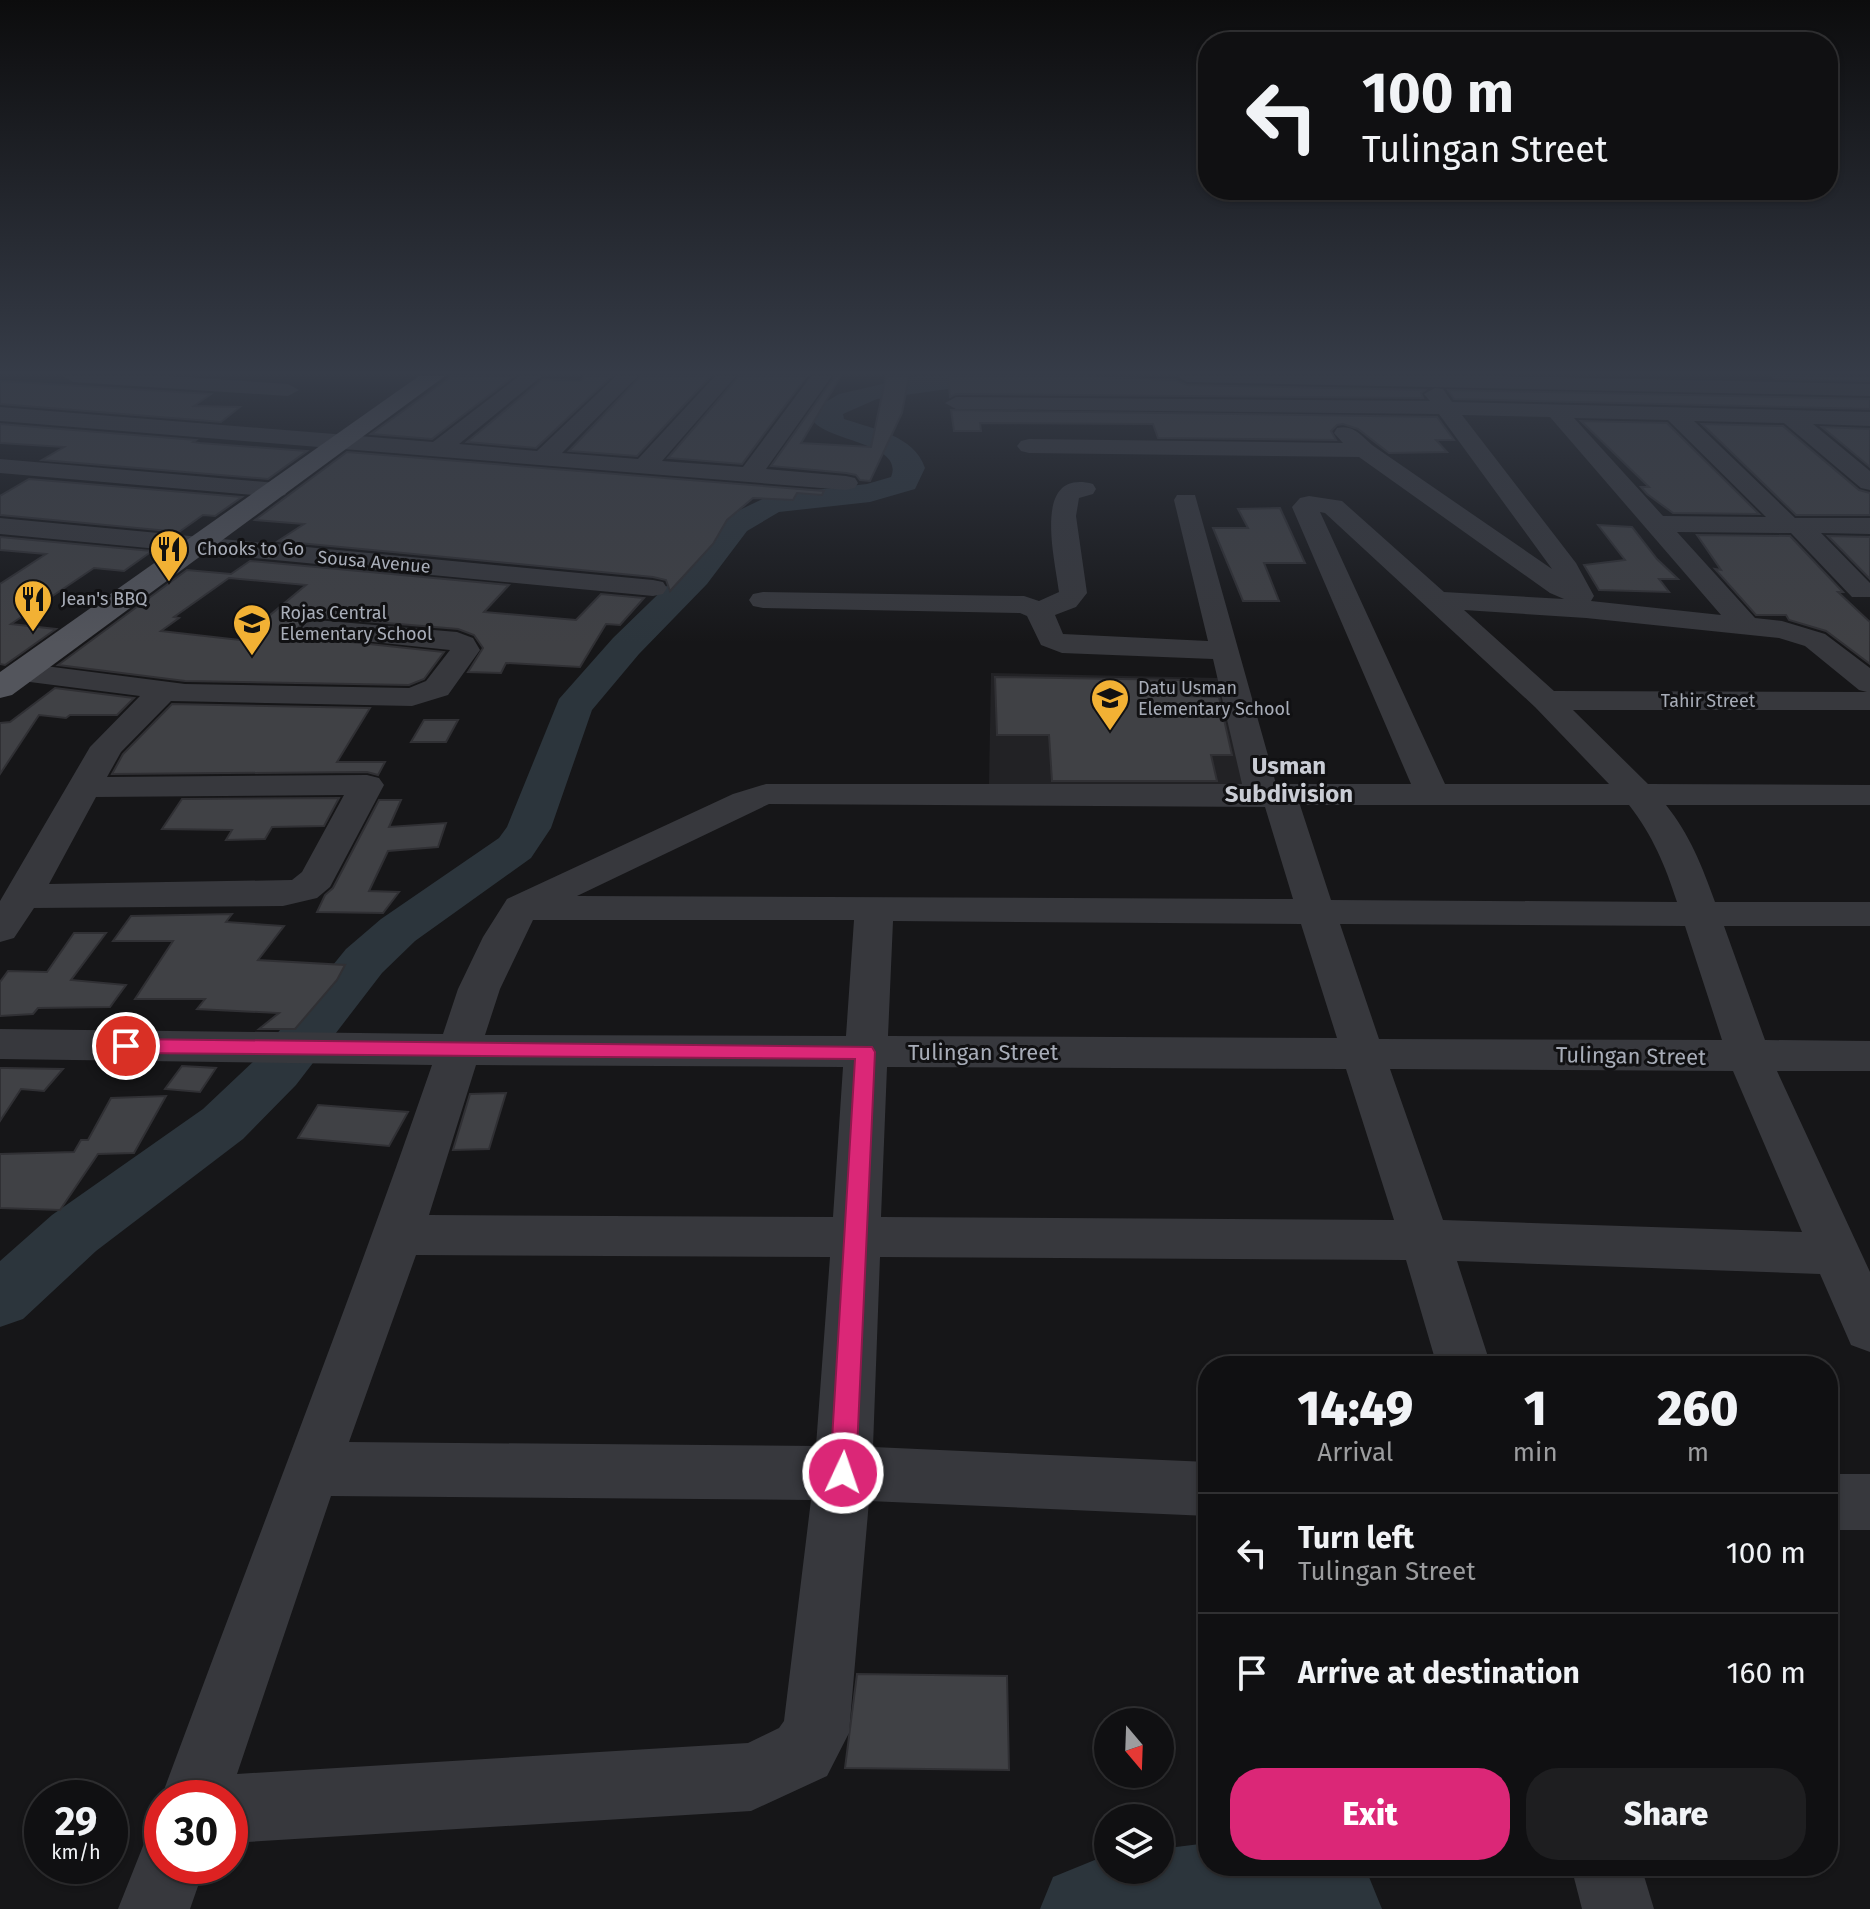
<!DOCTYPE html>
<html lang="en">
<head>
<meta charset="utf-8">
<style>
  body { margin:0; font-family:"Fira Sans",sans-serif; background:#1e1e20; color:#f1f3f6; height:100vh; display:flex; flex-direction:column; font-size:30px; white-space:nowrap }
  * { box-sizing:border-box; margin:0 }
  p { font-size:26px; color:#9c9d9f }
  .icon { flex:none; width:44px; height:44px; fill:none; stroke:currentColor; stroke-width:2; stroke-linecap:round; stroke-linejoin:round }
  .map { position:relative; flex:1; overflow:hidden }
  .panel { position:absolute; left:1198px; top:1356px; width:640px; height:520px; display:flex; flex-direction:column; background:#101012; border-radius:32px; box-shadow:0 2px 6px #0004,0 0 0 2px #303032 }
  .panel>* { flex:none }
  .banner { position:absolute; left:1198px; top:32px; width:640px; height:168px; border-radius:32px; box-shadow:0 2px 6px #0004,0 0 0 2px #303032; background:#101012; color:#f1f3f6; overflow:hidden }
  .needle { width:52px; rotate:161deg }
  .buttons { position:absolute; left:1094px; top:1708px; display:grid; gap:16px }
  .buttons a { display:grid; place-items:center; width:80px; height:80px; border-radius:50%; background:#101012; box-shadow:0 2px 6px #0004,0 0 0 2px #303032; font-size:40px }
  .speed { position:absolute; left:24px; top:1780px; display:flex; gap:16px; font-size:40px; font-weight:700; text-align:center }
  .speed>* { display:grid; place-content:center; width:104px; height:104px; border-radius:50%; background:#101012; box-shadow:0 2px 6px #0004,0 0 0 2px #303032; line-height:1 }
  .speed small { font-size:20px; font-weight:400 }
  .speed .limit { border:12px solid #d22; background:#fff; color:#111 }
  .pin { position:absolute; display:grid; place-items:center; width:68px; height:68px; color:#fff; margin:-34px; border:4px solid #fff; border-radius:50%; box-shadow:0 2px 8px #0007 }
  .me { position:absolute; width:88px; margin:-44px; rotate:3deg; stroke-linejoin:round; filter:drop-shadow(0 0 6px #0008) }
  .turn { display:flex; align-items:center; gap:28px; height:168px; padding:0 32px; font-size:36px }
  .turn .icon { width:104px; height:104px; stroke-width:2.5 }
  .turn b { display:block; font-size:56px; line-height:68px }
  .eta { display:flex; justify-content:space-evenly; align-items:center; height:136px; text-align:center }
  .eta b { font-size:48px; font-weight:800; line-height:56px }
  .action { display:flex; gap:16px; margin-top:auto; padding:16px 32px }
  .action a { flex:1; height:92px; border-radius:32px; background:#db2777; color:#fff; font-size:32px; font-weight:800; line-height:92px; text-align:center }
  .action a+a { background:#1e1e20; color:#f1f3f6 }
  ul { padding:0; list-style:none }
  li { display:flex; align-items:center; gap:24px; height:120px; padding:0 32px; border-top:2px solid #303032 }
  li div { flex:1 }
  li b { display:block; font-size:30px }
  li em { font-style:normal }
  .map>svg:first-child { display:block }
  .built { fill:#222225 }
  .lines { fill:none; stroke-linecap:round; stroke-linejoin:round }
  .river { fill:#2c353c; fill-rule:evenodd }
  .building { fill:#404145; stroke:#303034; stroke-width:2; fill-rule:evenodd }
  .minor { fill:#37383d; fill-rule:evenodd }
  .major { fill:#53555c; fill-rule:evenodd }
  .route { fill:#db2777; stroke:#8e194d; stroke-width:2 }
  .labels { text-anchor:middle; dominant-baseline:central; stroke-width:6; stroke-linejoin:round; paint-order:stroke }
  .far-poi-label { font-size:18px; fill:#a8adb8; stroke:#111113; text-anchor:start }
  .far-street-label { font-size:18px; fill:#a8adb8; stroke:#111113 }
  .street-label { font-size:22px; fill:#a8adb8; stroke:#111113 }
  .neighbourhood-label { font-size:24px; font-weight:bold; fill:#c9ccd4; stroke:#111113 }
</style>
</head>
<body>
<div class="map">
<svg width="1870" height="1909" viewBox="0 0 1870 1909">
  <rect width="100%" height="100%" fill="#161618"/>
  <polygon class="built" points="991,673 1218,678 1244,788 989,786"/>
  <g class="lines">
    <g class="river">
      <path d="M918 376H996L992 381 983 384 877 399 843 414 844 419C873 429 914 435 925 468L915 489 870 502 779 512 747 531 707 584 639 654 592 710 551 828 531 858 415 941 382 973 296 1085 243 1139 96 1251 23 1319 0 1327V1261L52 1215 203 1109 258 1057 346 949 381 919 499 838 507 827 559 699 613 638 683 570 725 517 771 495 867 484 891 477C905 443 828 442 812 420L824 403 839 394Z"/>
      <polygon points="1208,1843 1208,1866 1356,1866 1369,1877 1382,1909 1040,1909 1053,1877 1107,1855 1108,1870 1160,1870 1160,1849"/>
    </g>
  </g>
  <g class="building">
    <polygon points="452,376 513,377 432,439 371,434"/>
    <polygon points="585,376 612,376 536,448 467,442 543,379 580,381"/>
    <polygon points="641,376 711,376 637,456 569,451"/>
    <polygon points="739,376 807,376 742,464 668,458"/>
    <polygon points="835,376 841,376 801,443 871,447 886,376 909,376 902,413 870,481 860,480 856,475 846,473 771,466"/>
    <polygon points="948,376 1075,376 1175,380 1187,385 1425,390 1421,393 1423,398 956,394 950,397"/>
    <polygon points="1772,376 1870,377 1870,381 1776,379"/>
    <polygon points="0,381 211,394 194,406 240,407 221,422 0,404"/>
    <polygon points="1448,390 1870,399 1870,409 1454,399"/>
    <polygon points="951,410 1437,417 1454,440 1436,440 1447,452 1389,453 1358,429 1343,424 1337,425 1331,431 1336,440 1158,438 1153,424 980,423 981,431 954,431"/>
    <polygon points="1581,421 1667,423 1759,514 1673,513 1647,494 1641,487 1649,487"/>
    <polygon points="0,424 196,440 193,442 200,443 307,451 268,479 42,460 64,447 0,443"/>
    <polygon points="1702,424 1783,426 1859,490 1870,493 1870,515 1796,515"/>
    <polygon points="1822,427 1870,429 1870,467"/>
    <polygon points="347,452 824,491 822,495 797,493 793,500 753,498 727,520 713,544 670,591 666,580 653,577 278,541 304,524 255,520"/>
    <polygon points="29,479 242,497 215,516 203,515 179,532 0,515 0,496"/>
    <polygon points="1280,508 1305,563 1264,563 1279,601 1243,601 1213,528 1248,528 1238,509"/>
    <polygon points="1598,525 1632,527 1657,559 1678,579 1659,579 1669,592 1599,590 1584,565 1625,560"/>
    <polygon points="1697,535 1790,536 1843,592 1838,592 1870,622 1870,664 1826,631 1789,620 1786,615 1756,615 1715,569 1721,570"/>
    <polygon points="1828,536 1870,537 1870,579"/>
    <polygon points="0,537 152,551 124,571 94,568 11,624 56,629 5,665 0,664 0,584 46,554 0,550"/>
    <path d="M250 561 509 585 484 612 576 620 601 594 644 598 620 625 606 624 580 667 506 663 501 673 468 672 483 648 474 635 458 629 316 617 305 620 299 627 304 637 444 652 424 679 409 685 185 681 58 665 187 570 231 574ZM229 578 306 585 240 640 161 631 179 618 174 617Z"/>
    <polygon points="995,677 1182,680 1186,696 1219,697 1232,755 1211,755 1217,781 1052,781 1049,735 997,735"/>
    <polygon points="55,688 134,698 117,715 70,715 66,718 39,715 0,774 0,723 10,722"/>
    <polygon points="172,704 370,708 337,762 385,762 378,775 367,772 112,774 123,754"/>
    <polygon points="424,720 458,720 446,742 411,742"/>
    <polygon points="339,798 324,826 272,827 265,839 226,840 232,830 162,829 182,799"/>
    <polygon points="379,800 401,800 389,827 446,823 438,847 388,851 369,891 399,892 383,913 317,912 325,895 333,888"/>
    <polygon points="232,914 226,922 284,926 258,960 345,965 337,980 295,1029 259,1029 279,1013 197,1009 205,999 135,999 173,941 113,941 131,916"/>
    <polygon points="74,933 106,933 71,980 126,985 110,1007 38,1008 33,1014 0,1016 0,982 8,971 47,972"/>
    <polygon points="182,1066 216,1068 200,1092 165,1089"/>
    <polygon points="0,1068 7,1068 63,1069 44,1091 21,1089 0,1121"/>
    <polygon points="506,1093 489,1149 453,1150 470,1094"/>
    <polygon points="166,1096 134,1153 98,1154 60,1210 0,1208 0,1154 74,1152 81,1140 88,1140 111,1098"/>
    <polygon points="318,1105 408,1112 389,1146 298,1138"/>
    <polygon points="857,1674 1007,1676 1009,1770 845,1768"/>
  </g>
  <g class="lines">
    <g class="minor">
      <polygon points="63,376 170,376 288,384 299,390 288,396 73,382"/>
      <polygon points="519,376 542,376 459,444 537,451 616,376 638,376 562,453 638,459 715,376 736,376 662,461 743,467 811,376 832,376 766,469 846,476 855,478 858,483 855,488 846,490 0,421 0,407 433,442"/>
      <polygon points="1177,376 1497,376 1870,384 1870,396 1187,382"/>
      <path d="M1435 388 1443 389 1452 402 1870 412V426L1813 424 1870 471V490L1861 488 1784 423 1694 421 1795 518H1870V534L1821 533 1870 583V597H1852L1791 533 1677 532 1755 618 1782 621 1825 634 1870 668V710H1573L1648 784 1870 785V805H1666C1690 835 1702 866 1715 902H1870V926H1724L1765 1040 1870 1041V1071H1777L1870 1272V1352L1851 1345 1820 1274 1457 1261 1491 1366H1437L1406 1260 880 1257 873 1447 1208 1462V1516L869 1501 849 1733 827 1776 751 1811 230 1843V1798H162V1801L161 1798C251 1554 347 1311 432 1065L0 1059V1029L443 1034 458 989 483 937 507 899 733 794 766 784H1242L1213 659 1062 653 1041 645 1027 616 1020 613 763 608 753 606 749 600 753 594 763 592 1024 596 1039 601 1059 592C1055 558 1031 468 1093 484L1096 489 1093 494 1079 498 1076 516 1087 593 1076 607 1055 615 1063 634 1208 641 1174 500 1177 495H1195L1276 784H1411L1292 507 1300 498 1309 496 1342 501 1444 592 1564 599 1550 593 1359 457 1029 453 1021 451 1017 446 1021 441 1029 439 1343 443 1334 433 1337 428C1353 424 1361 435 1372 445L1552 569 1439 414 956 409 945 403 956 397 1430 401 1424 394ZM1462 415 1550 417 1721 615 1591 601 1594 596 1576 563ZM1574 418 1668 420 1766 517 1663 516ZM1320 512 1325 513 1535 707 1609 784H1445ZM1464 610 1586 618 1779 638 1805 646 1859 690 1867 692 1554 691ZM769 804 1265 807 1293 899 577 896ZM1300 805H1629C1653 836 1665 865 1677 902L1331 900ZM533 920H854L846 1036 485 1035 500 989ZM893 921 1301 924 1337 1038 888 1036ZM1340 924 1685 926 1722 1040 1379 1039ZM476 1065 843 1067 833 1217 429 1215ZM887 1067 1346 1069 1394 1220 881 1217ZM1390 1069 1733 1071 1802 1232 1443 1220ZM416 1255 830 1257 816 1446 349 1442ZM331 1496 811 1500 784 1721 779 1728 748 1743 237 1774Z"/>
      <polygon points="0,459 276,483 285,485 288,490 285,495 276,497 0,473"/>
      <polygon points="0,518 653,580 663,582 667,588 663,594 653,596 0,534"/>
      <path d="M316 620 457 632 473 638 480 650 448 695 412 706 171 701 121 752 107 777 367 775 379 778 384 785 330 887 317 898 283 906 34 908 14 938 0 942V901L90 747 140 696 22 681 11 678 7 672 11 666 22 663 185 684 409 688 426 681 450 650 306 635 301 629 306 623ZM344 795 302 872 292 880 49 884 96 797Z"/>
      <rect x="1828" y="1474" width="42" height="56"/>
      <polygon points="162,1834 162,1866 205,1866 190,1909 118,1909 145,1841"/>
      <polygon points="1571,1866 1641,1866 1654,1909 1582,1909"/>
    </g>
    <polygon class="major" points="419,376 445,376 12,695 0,698 0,672"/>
  </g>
  <linearGradient id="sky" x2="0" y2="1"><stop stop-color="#0c0c0d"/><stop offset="0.58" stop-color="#363c48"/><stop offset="1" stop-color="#363c48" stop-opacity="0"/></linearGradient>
  <rect width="1870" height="643" fill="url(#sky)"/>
  <polygon class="route" points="126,1039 872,1047 875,1052 856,1473 853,1482 843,1486 834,1482 830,1473 855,1059 126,1053 116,1046"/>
  <defs>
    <symbol id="restaurant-pin" viewBox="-11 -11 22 30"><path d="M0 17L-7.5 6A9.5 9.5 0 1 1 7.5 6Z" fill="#f2b134" stroke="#111113"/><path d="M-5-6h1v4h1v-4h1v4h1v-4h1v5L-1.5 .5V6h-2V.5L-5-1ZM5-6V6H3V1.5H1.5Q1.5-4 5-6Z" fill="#111"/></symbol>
    <symbol id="school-pin" viewBox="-11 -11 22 30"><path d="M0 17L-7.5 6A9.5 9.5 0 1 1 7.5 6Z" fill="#f2b134" stroke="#111113"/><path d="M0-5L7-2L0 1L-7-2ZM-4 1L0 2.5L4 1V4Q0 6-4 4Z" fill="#111"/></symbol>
  </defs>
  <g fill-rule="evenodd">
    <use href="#restaurant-pin" x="147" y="527" width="44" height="60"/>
    <use href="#restaurant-pin" x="11" y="577" width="44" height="60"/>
    <use href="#school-pin" x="230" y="601" width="44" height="60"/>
    <use href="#school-pin" x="1088" y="676" width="44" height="60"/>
  </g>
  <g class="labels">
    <g class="far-poi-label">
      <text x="197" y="549">Chooks to Go</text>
      <text x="61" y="599">Jean's BBQ</text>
      <text x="280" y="613">Rojas Central<tspan x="280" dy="21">Elementary School</tspan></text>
      <text x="1138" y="688">Datu Usman<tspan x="1138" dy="21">Elementary School</tspan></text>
    </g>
    <g class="far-street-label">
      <text transform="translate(374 562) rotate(5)">Sousa Avenue</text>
      <text x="1708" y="701">Tahir Street</text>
    </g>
    <g class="street-label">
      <text x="983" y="1052">Tulingan Street</text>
      <text transform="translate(1631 1056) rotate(1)">Tulingan Street</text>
    </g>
    <g class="neighbourhood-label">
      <text x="1289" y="766">Usman<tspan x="1289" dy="28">Subdivision</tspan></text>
    </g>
  </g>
</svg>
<div class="buttons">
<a><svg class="needle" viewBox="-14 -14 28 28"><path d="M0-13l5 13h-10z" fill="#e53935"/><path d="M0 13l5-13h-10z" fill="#9c9d9f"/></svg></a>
<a><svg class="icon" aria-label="layers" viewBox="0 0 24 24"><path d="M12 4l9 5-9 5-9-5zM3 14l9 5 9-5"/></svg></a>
</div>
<div class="speed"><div>29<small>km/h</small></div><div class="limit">30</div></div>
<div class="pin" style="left:126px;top:1046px;background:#d93025"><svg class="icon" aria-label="arrive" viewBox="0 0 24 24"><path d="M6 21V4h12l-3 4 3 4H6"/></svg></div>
<svg class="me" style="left:843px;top:1473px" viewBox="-20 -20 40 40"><circle r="17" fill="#db2777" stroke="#fff" stroke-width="3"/><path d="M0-11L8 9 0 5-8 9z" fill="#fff"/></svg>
<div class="banner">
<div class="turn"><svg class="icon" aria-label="left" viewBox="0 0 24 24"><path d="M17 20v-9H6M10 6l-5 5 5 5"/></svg><div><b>100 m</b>Tulingan Street</div></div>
</div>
<section class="panel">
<div class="eta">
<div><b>14:49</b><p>Arrival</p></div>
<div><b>1</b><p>min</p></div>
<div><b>260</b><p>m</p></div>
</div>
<ul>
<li><svg class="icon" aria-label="left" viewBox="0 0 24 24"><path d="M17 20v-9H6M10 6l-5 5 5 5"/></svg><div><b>Turn left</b><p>Tulingan Street</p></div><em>100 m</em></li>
<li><svg class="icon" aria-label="arrive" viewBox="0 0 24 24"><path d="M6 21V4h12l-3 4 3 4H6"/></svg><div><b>Arrive at destination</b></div><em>160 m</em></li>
</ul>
<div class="action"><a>Exit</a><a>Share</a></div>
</section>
</div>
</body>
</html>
